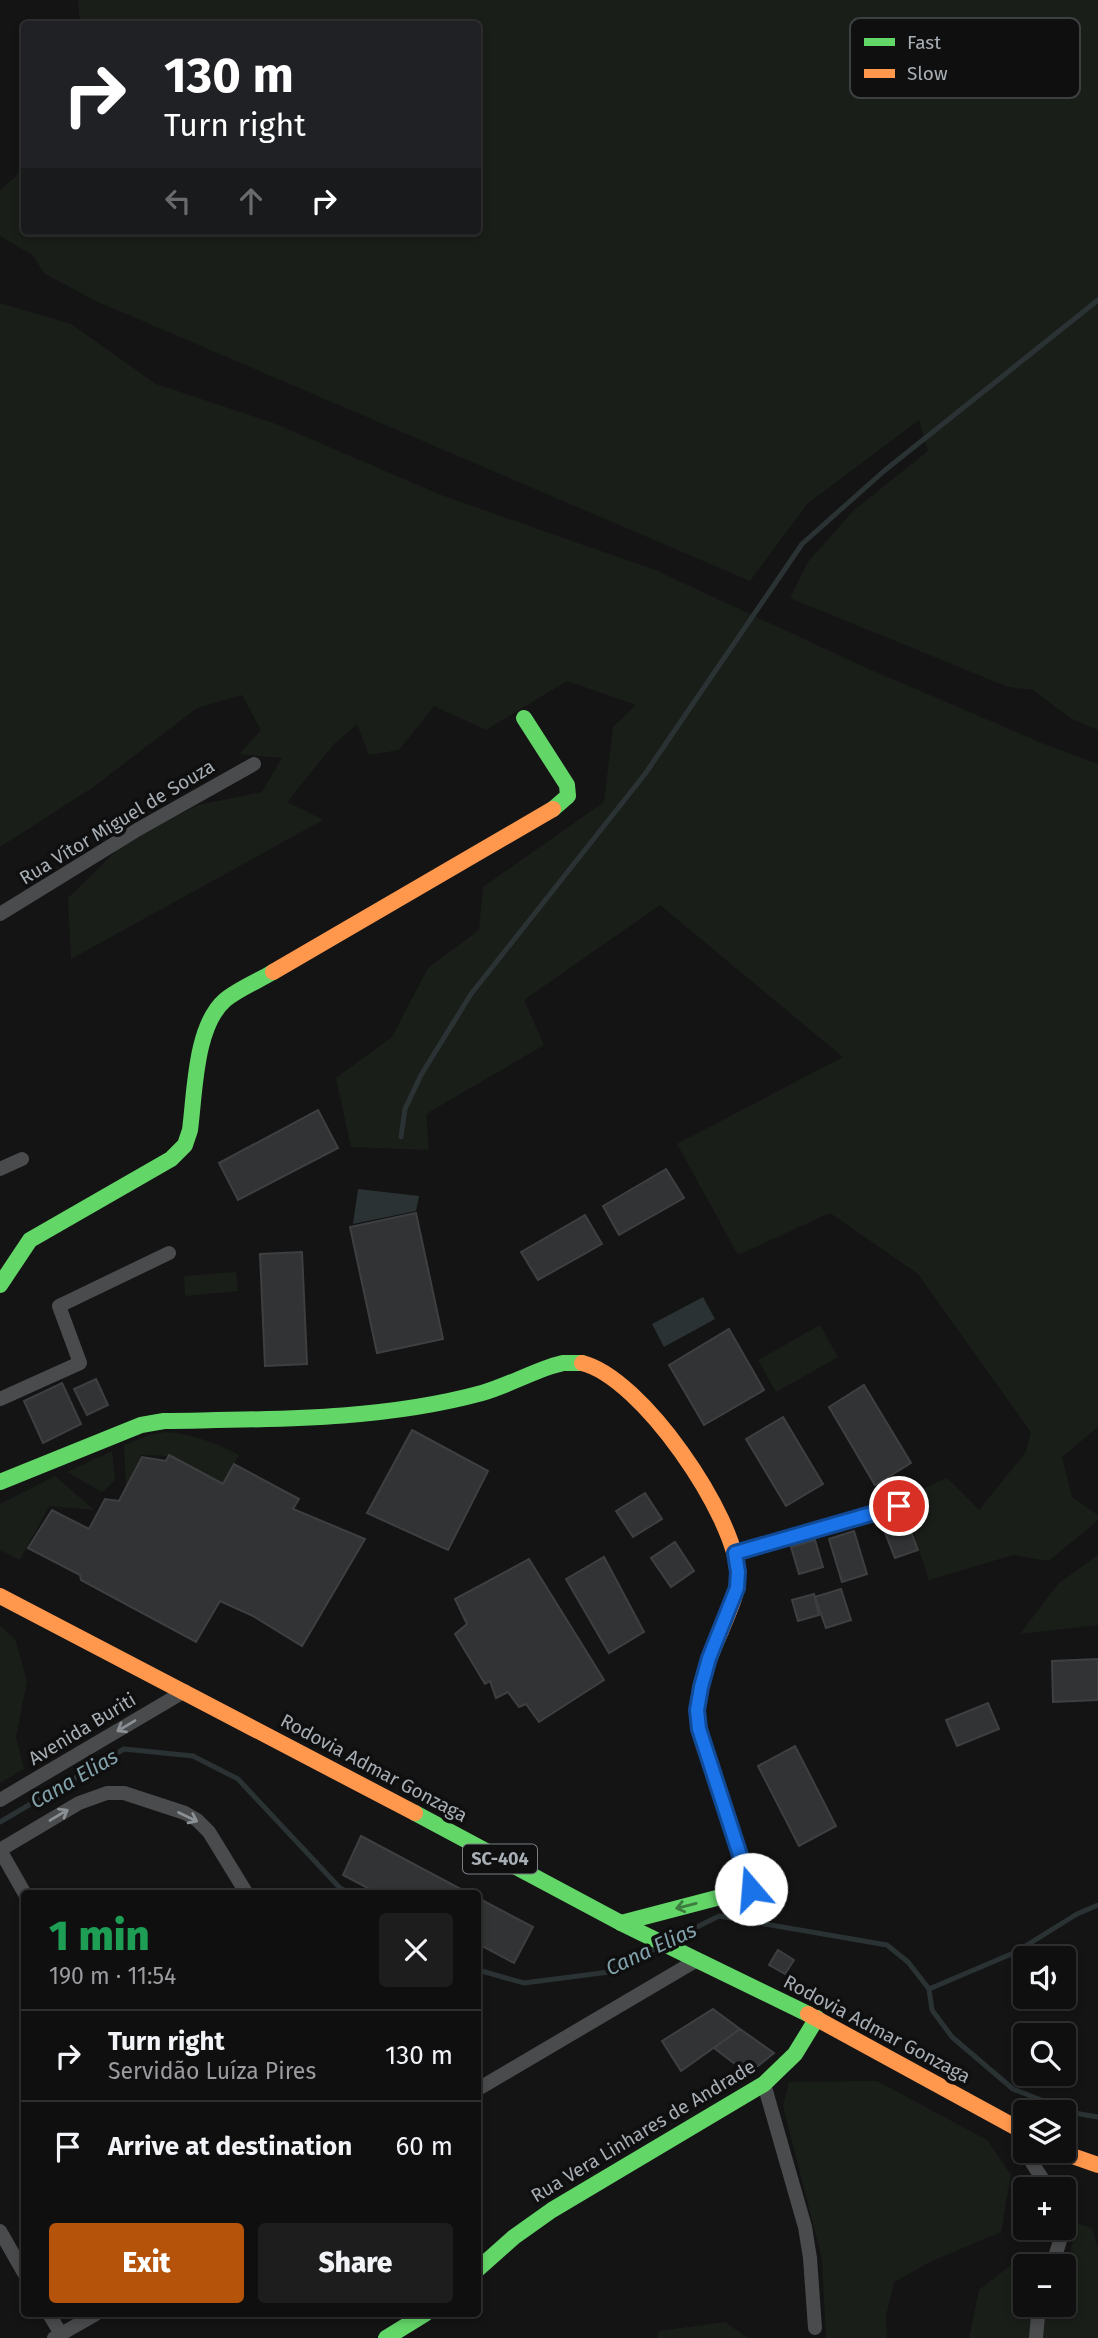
<!DOCTYPE html>
<html lang="en">
<head>
<meta charset="utf-8">
<style>
  body { margin:0; font-family:"Fira Sans",sans-serif; background:#1d1d1e; color:#f1f3f6; height:100vh; display:flex; flex-direction:column; font-size:26px; white-space:nowrap }
  * { box-sizing:border-box; margin:0 }
  p { font-size:23px; color:#9b9c9f }
  .icon { flex:none; width:38px; height:38px; fill:none; stroke:currentColor; stroke-width:2; stroke-linecap:round; stroke-linejoin:round }
  .map { position:relative; flex:1; overflow:hidden }
  .details { position:absolute; left:21px; top:1890px; width:460px; height:427px; display:flex; flex-direction:column; background:#0f0f10; border-radius:7px; box-shadow:0 4px 10px #0003,0 0 0 2px #2f2f30 }
  .details>* { flex:none }
  .banner { position:absolute; left:21px; top:21px; width:460px; height:214px; border-radius:7px; box-shadow:0 4px 10px #0003,0 0 0 2px #2f2f30; background:#202124; color:#fff; overflow:hidden }
  .buttons { position:absolute; left:1013px; top:1946px; display:grid; gap:14px }
  .buttons a { display:grid; place-items:center; width:63px; height:63px; border-radius:7px; background:#0f0f10; box-shadow:0 4px 10px #0003,0 0 0 2px #2f2f30; font-size:35px }
  .pin { position:absolute; display:grid; place-items:center; width:60px; height:60px; color:#fff; margin:-30px; border:4px solid #fff; border-radius:50%; box-shadow:0 2px 7px #0007 }
  .me { position:absolute; width:77px; margin:-38px; rotate:342deg; stroke-linejoin:round; filter:drop-shadow(0 0 5px #0008) }
  .turn { display:flex; align-items:center; gap:24px; height:147px; padding:0 28px; font-size:32px }
  .turn .icon { width:91px; height:91px; stroke-width:2.5 }
  .turn b { display:block; font-size:49px; line-height:60px }
  .lanes { display:flex; align-items:center; height:66px; padding:0 28px; background:#0003; justify-content:center; gap:35px; direction:ltr }
  .lanes .off { opacity:.35 }
  .round { display:grid; place-items:center; flex:none; width:74px; height:74px; border-radius:7px; background:#1d1d1e }
  .head { display:flex; align-items:center; justify-content:space-between; height:119px; padding:0 28px }
  h1 { font-size:42px; font-weight:800; line-height:52px; color:#1e9e55 }
  .primary-button { display:flex; gap:14px; margin-top:auto; padding:14px 28px }
  .primary-button a { flex:1; height:80px; border-radius:7px; background:#b45309; color:#fff; font-size:28px; font-weight:800; line-height:80px; text-align:center }
  .primary-button a+a { background:#1d1d1e; color:#f1f3f6 }
  ul { padding:0; list-style:none }
  li { display:flex; align-items:center; gap:21px; height:91px; padding:0 28px; border-top:2px solid #2f2f30 }
  li div { flex:1 }
  li b { display:block; font-size:26px }
  li em { font-style:normal }
  .map>svg:first-child { display:block }
  .green { fill:#1a1e19 }
  .water { fill:#2a3234 }
  .lines { fill:none; stroke-linecap:round; stroke-linejoin:round }
  .stream { stroke:#2a3234; stroke-width:5 }
  .building { fill:#323334; stroke:#3d3f41; stroke-width:2 }
  .street { stroke:#494b4d; stroke-width:14 }
  .fast { stroke:#63d668; stroke-width:16 }
  .slow { stroke:#ff974d; stroke-width:16 }
  .oneway { stroke:#8b9095 }
  .oneway2 { stroke:#3d7c40 }
  .route-casing { stroke:#114b97; stroke-width:18 }
  .route { stroke:#1a73e8; stroke-width:12 }
  .labels { text-anchor:middle; dominant-baseline:central; stroke-width:7; stroke-linejoin:round; paint-order:stroke }
  .shield { fill:#0f0f10; stroke:#797e83; stroke-width:2 }
  .shield-label { font-size:18px; font-weight:bold; fill:#a7aeb4 }
  .street-label { font-size:19px; fill:#a7aeb4; stroke:#0f0f10 }
  .water-label { font-size:21px; font-style:italic; fill:#82a2ab; stroke:#0f0f10 }
  .key { fill:#0f0f10; stroke:#3d3f41; stroke-width:2 }
  .key-label { font-size:19px; fill:#a7aeb4 }
</style>
</head>
<body>
<div class="map">
<svg width="1098" height="2338" viewBox="0 0 1098 2338">
  <rect width="100%" height="100%" fill="#141415"/>
  <g class="green">
    <polygon points="78,0 1098,0 1098,730 1070,718 1033,690 1008,687 790,598 808,562 853,511 928,451 919,420 807,504 750,581 98,302 45,274 32,255 0,236 0,190 24,169 24,231 478,231 478,24 80,24"/>
    <polygon points="0,303 71,324 156,384 276,424 441,495 655,570 862,666 1044,744 1098,764 1098,1427 1062,1457 1072,1497 1098,1515 1098,1520 1049,1561 1013,1555 929,1580 902,1498 947,1478 979,1510 1026,1452 1031,1432 918,1274 830,1213 738,1255 677,1144 843,1057 660,905 524,1000 544,1045 426,1114 429,1150 351,1147 336,1078 392,1037 428,968 479,930 483,887 604,802 613,727 636,705 567,681 486,730 434,706 399,750 369,755 357,724 334,744 287,802 323,820 71,959 68,898 124,843 198,805 262,792 282,758 239,754 261,730 242,695 197,708 92,788 0,847"/>
    <polygon points="236,1272 238,1291 185,1296 184,1276"/>
    <polygon points="820,1325 838,1357 776,1392 758,1360"/>
    <path d="M165 1432C192 1434 214 1442 239 1455L223 1484 171 1456 141 1455 126 1488 124 1445 149 1435Z"/>
    <polygon points="112,1451 115,1480 102,1492 67,1472"/>
    <polygon points="55,1476 94,1510 49,1506 20,1560 0,1550 0,1504"/>
    <polygon points="1098,1555 1098,1625 1020,1634 1058,1584"/>
    <polygon points="0,1626 15,1639 27,1681 16,1737 24,1769 0,1783"/>
    <polygon points="877,2081 987,2140 1011,2175 1001,2232 932,2261 894,2282 886,2316 887,2338 826,2338 822,2259 783,2106 789,2082"/>
    <polygon points="1077,2223 1092,2229 1098,2248 1098,2338 969,2338 979,2290 1016,2261 1025,2270 1026,2305 1064,2305 1064,2279"/>
    <polygon points="725,2322 748,2338 657,2338 659,2331"/>
  </g>
  <g class="water">
    <polygon points="358,1189 419,1196 416,1211 353,1224"/>
    <polygon points="703,1297 715,1319 664,1347 652,1324"/>
  </g>
  <g class="lines">
    <g class="stream">
      <polyline points="401,1137 405,1109 421,1075 471,994 645,774 802,544 884,471 1098,300"/>
      <polyline points="0,1822 124,1749 193,1756 238,1779 339,1887 350,1894"/>
      <polyline points="673,1939 719,1916 887,1945 908,1962 929,1989 932,2010 952,2037 1013,2089 1074,2113 1098,2117"/>
      <polyline points="478,1970 524,1983 609,1972 655,1949"/>
      <polyline points="929,1989 1016,1952 1077,1914 1098,1905"/>
    </g>
  </g>
  <g class="building">
    <polygon points="318,1110 338,1148 238,1200 219,1163"/>
    <polygon points="666,1169 684,1198 619,1235 603,1206"/>
    <polygon points="416,1213 443,1339 377,1353 350,1227"/>
    <polygon points="585,1215 602,1244 538,1280 521,1252"/>
    <polygon points="302,1252 307,1364 265,1366 260,1254"/>
    <polygon points="729,1329 764,1390 704,1425 669,1365"/>
    <polygon points="96,1379 108,1405 87,1415 74,1389"/>
    <polygon points="62,1383 81,1424 43,1443 24,1401"/>
    <polygon points="864,1385 911,1463 875,1485 829,1407"/>
    <polygon points="783,1417 823,1484 786,1506 746,1439"/>
    <polygon points="412,1430 488,1471 448,1550 367,1513"/>
    <polygon points="169,1455 223,1484 234,1464 299,1499 293,1509 365,1539 302,1646 253,1616 220,1601 196,1642 81,1580 80,1575 28,1548 52,1510 89,1529 105,1499 119,1501 142,1457 166,1461"/>
    <polygon points="645,1493 662,1519 633,1537 616,1511"/>
    <polygon points="903,1511 918,1550 895,1558 880,1520"/>
    <polygon points="854,1531 867,1574 842,1582 829,1539"/>
    <polygon points="815,1540 823,1567 799,1574 791,1547"/>
    <polygon points="675,1542 694,1571 671,1587 651,1558"/>
    <polygon points="604,1557 644,1632 609,1653 566,1579"/>
    <polygon points="529,1559 604,1680 539,1722 526,1704 519,1707 508,1692 496,1698 490,1681 485,1684 455,1634 467,1624 455,1599"/>
    <polygon points="841,1589 851,1620 826,1628 815,1597"/>
    <polygon points="814,1594 819,1615 798,1621 792,1600"/>
    <polygon points="1098,1659 1098,1700 1053,1702 1052,1661"/>
    <polygon points="988,1703 999,1729 957,1746 946,1720"/>
    <polygon points="795,1746 836,1826 799,1846 758,1766"/>
    <polygon points="361,1836 470,1894 379,1894 343,1875"/>
    <polygon points="478,1898 533,1927 514,1963 478,1944"/>
    <polygon points="778,1950 794,1960 785,1974 769,1965"/>
    <polygon points="713,2009 740,2029 681,2071 662,2041"/>
    <polygon points="740,2029 774,2053 748,2074 714,2048"/>
  </g>
  <g class="lines">
    <g class="street">
      <polyline points="0,914 135,831 254,764"/>
      <polyline points="0,1169 22,1159"/>
      <polyline points="0,1399 80,1363 59,1306 169,1253"/>
      <polyline points="735,1553 899,1506"/>
      <polyline points="0,1800 185,1691"/>
      <polyline points="0,1850 79,1803 107,1793 124,1793 185,1813 197,1820 209,1832 247,1894"/>
      <polyline points="0,1850 25,1894"/>
      <polyline points="764,2084 805,2227 810,2258 815,2328"/>
      <polyline points="478,2089 697,1960"/>
      <polyline points="1016,2128 1027,2155 1049,2189"/>
      <polyline points="0,2231 24,2273"/>
      <polyline points="1052,2266 1064,2228"/>
      <polyline points="49,2314 61,2334"/>
      <polyline points="54,2338 96,2314"/>
      <polyline points="1036,2338 1039,2305"/>
    </g>
    <g class="fast">
      <polyline points="524,718 567,785 568,796 553,809"/>
      <path d="M0 1285 30 1240 171 1159 185 1145 190 1130C195 1092 195 1026 225 1000 238 989 258 981 273 972"/>
      <path d="M0 1482 141 1425 164 1421C270 1419 379 1421 482 1393 506 1386 528 1374 552 1366L563 1363H582"/>
      <polyline points="415,1813 621,1923 808,2014"/>
      <polyline points="621,1923 751,1889 714,1774"/>
      <polyline points="478,2269 514,2237 552,2210 764,2084 795,2054 817,2018"/>
      <polyline points="386,2338 425,2314"/>
    </g>
    <g class="slow">
      <polyline points="273,972 553,809"/>
      <path d="M582 1363C641 1377 736 1516 738 1575 738 1595 728 1613 721 1631 708 1660 693 1696 699 1728 702 1744 709 1759 714 1774"/>
      <polyline points="0,1596 415,1813"/>
      <polyline points="808,2014 1026,2133"/>
      <polyline points="1058,2151 1098,2165"/>
    </g>
  </g>
  <defs><path id="oneway-shaft" d="M-6 0H5M1.5-3L5.5 0L1.5 3" fill="none" stroke-width="1.6" stroke-linecap="round" stroke-linejoin="round" transform="scale(1.75)"/></defs>
  <g class="oneway">
    <use href="#oneway-shaft" transform="translate(126 1726) rotate(149)"/>
    <use href="#oneway-shaft" transform="translate(59 1815) rotate(-31)"/>
    <use href="#oneway-shaft" transform="translate(188 1817) rotate(26)"/>
  </g>
  <use class="oneway2" href="#oneway-shaft" transform="translate(686 1906) rotate(166)"/>
  <g class="lines">
    <defs>
      <polyline id="route" points="751,1889 699,1729 697,1710 701,1687 709,1658 737,1588 738,1572 735,1553 899,1506"/>
    </defs>
    <use href="#route" class="route-casing"/>
    <use href="#route" class="route"/>
  </g>
  <g class="labels">
    <rect class="shield" x="463" y="1844.5" width="74" height="29" rx="5"/>
    <g class="shield-label">
      <text x="500" y="1859">SC-404</text>
    </g>
    <g class="street-label">
      <text transform="translate(117 822) rotate(-31)">Rua Vítor Miguel de Souza</text>
      <text transform="translate(82 1729) rotate(-31)">Avenida Buriti</text>
      <text transform="translate(374 1768) rotate(28)">Rodovia Admar Gonzaga</text>
      <text transform="translate(877 2029) rotate(28)">Rodovia Admar Gonzaga</text>
      <text transform="translate(643 2131) rotate(-31)">Rua Vera Linhares de Andrade</text>
    </g>
    <g class="water-label">
      <text transform="translate(74 1779) rotate(-30)">Cana Elias</text>
      <text transform="translate(651 1949) rotate(-25)">Cana Elias</text>
    </g>
  </g>
  <rect x="850" y="18" width="230" height="80" rx="10" class="key"/>
  <rect x="864" y="38" width="31" height="8" fill="#63d668"/>
  <rect x="864" y="69" width="31" height="9" fill="#ff974d"/>
  <g class="key-label">
    <text x="907" y="49">Fast</text>
    <text x="907" y="80">Slow</text>
  </g>
</svg>
<div class="buttons">
<a><svg class="icon" aria-label="sound" viewBox="0 0 24 24"><path d="M4 9h4l5-4v14l-5-4H4zM17 9q2 3 0 6"/></svg></a>
<a><svg class="icon" aria-label="search" viewBox="0 0 24 24"><circle cx="10" cy="10" r="6"/><path d="M15 15l6 6"/></svg></a>
<a><svg class="icon" aria-label="layers" viewBox="0 0 24 24"><path d="M12 4l9 5-9 5-9-5zM3 14l9 5 9-5"/></svg></a>
<a>+</a>
<a>−</a>
</div>
<div class="pin" style="left:899px;top:1506px;background:#d93025"><svg class="icon" aria-label="arrive" viewBox="0 0 24 24"><path d="M6 21V4h12l-3 4 3 4H6"/></svg></div>
<svg class="me" style="left:751px;top:1889px" viewBox="-20 -20 40 40"><circle r="19" fill="#fff"/><path d="M0-13L10 11 0 6-10 11z" fill="#1a73e8"/></svg>
<div class="banner">
<div class="turn"><svg class="icon" aria-label="right" viewBox="0 0 24 24"><path d="M7 20v-9h11M14 6l5 5-5 5"/></svg><div><b>130 m</b>Turn right</div></div>
<div class="lanes"><svg class="icon off" aria-label="left" viewBox="0 0 24 24"><path d="M17 20v-9H6M10 6l-5 5 5 5"/></svg><svg class="icon off" aria-label="ahead" viewBox="0 0 24 24"><path d="M12 20V5M6 11l6-6 6 6"/></svg><svg class="icon" aria-label="right" viewBox="0 0 24 24"><path d="M7 20v-9h11M14 6l5 5-5 5"/></svg></div>
</div>
<section class="details">
<div class="head"><div><h1>1 min</h1><p>190 m · 11:54</p></div><a class="round"><svg class="icon" aria-label="close" viewBox="0 0 24 24"><path d="M6 6l12 12M18 6L6 18"/></svg></a></div>
<ul>
<li><svg class="icon" aria-label="right" viewBox="0 0 24 24"><path d="M7 20v-9h11M14 6l5 5-5 5"/></svg><div><b>Turn right</b><p>Servidão Luíza Pires</p></div><em>130 m</em></li>
<li><svg class="icon" aria-label="arrive" viewBox="0 0 24 24"><path d="M6 21V4h12l-3 4 3 4H6"/></svg><div><b>Arrive at destination</b></div><em>60 m</em></li>
</ul>
<div class="primary-button"><a>Exit</a><a>Share</a></div>
</section>
</div>
</body>
</html>
